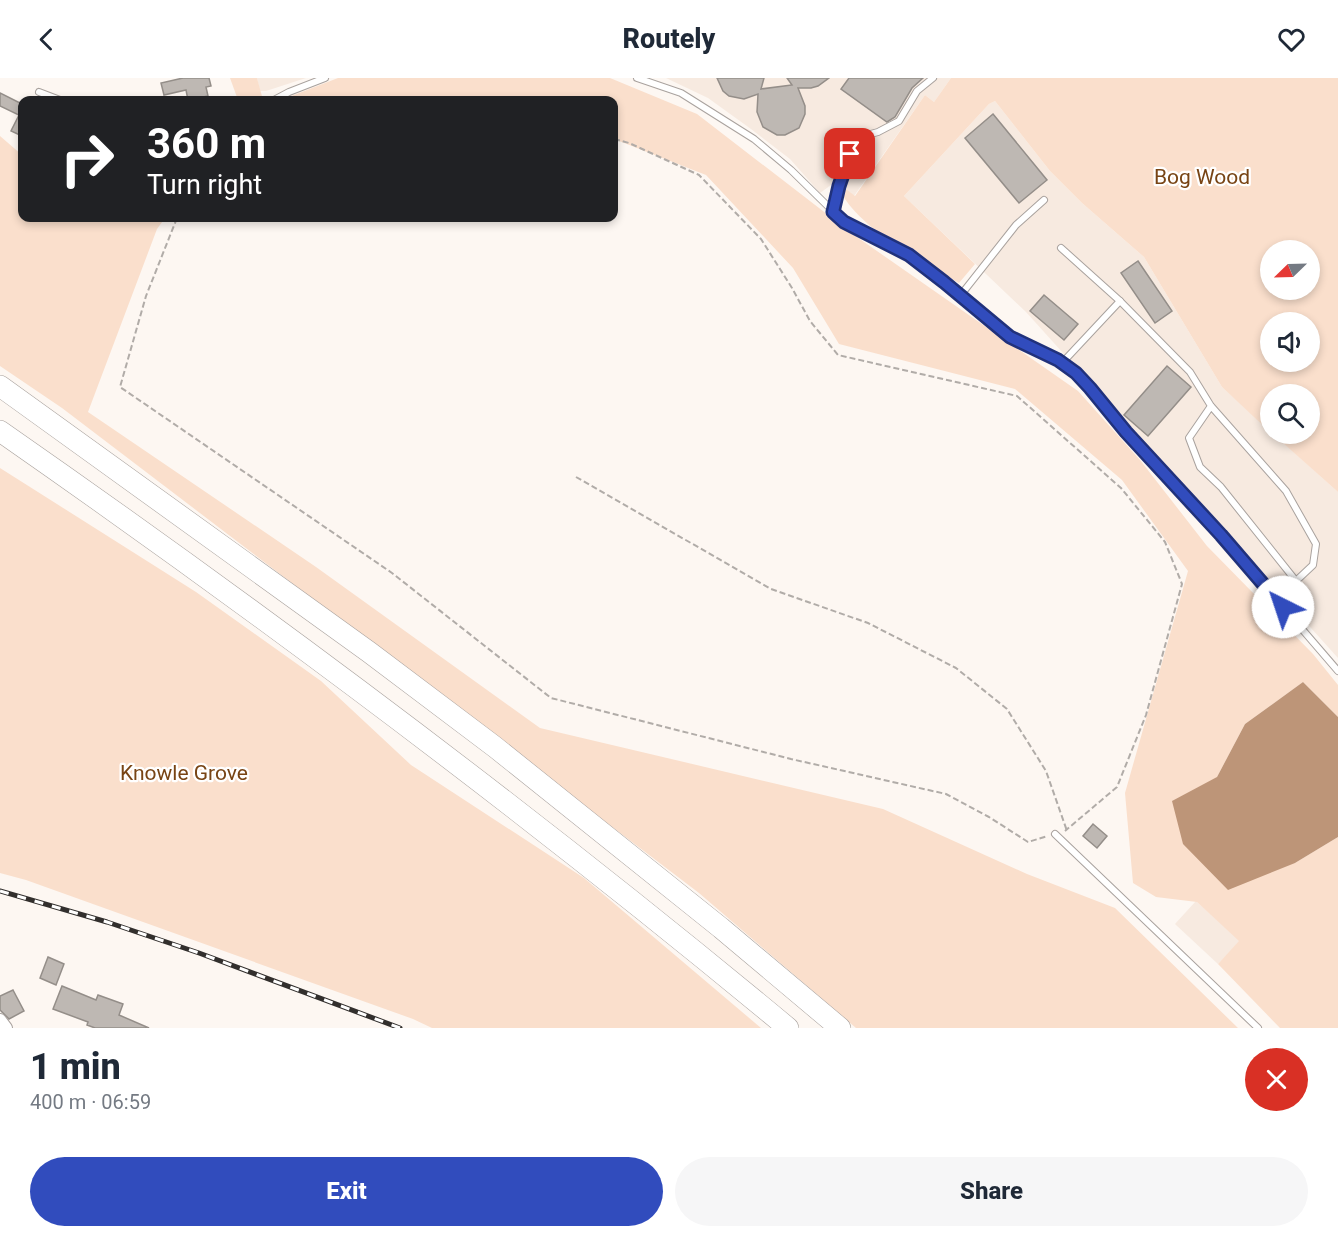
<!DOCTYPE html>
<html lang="en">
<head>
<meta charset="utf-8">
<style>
  body { margin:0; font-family:Roboto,sans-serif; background:#f6f6f7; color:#1f2937; height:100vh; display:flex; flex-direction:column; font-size:22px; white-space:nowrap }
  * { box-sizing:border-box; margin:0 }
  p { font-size:20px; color:#747a83 }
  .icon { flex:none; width:33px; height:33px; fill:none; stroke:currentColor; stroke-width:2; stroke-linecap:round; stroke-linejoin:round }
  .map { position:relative; height:950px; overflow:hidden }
  .side { display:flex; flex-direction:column; background:#fff; flex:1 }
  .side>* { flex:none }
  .hud { position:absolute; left:18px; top:18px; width:600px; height:126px; border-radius:12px; box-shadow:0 3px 9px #0003; background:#202124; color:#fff; overflow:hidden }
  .needle { width:39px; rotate:247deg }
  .controls { position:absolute; left:1260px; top:162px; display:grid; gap:12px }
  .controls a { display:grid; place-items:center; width:60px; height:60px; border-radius:50%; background:#fff; box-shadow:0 3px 9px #0003; font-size:30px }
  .pin { position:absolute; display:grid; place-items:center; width:51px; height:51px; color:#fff; margin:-26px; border-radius:12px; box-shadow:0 3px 9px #0006 }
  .me { position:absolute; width:66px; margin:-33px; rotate:319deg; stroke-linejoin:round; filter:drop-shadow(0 0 4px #0008) }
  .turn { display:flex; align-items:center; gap:21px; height:126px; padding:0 30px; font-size:27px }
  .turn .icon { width:78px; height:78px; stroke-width:2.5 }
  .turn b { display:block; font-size:42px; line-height:51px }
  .round { display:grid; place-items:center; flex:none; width:63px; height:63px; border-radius:32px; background:#f6f6f7 }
  .overview { display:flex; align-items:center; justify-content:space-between; height:102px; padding:0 30px }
  h1 { font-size:36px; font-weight:800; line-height:45px }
  .primary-button { display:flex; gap:12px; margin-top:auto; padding:12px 30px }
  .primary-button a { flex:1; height:69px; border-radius:36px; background:#314cbd; color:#fff; font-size:24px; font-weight:800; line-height:69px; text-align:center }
  .primary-button a+a { background:#f6f6f7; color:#1f2937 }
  header { display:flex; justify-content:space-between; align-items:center; height:78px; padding:0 30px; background:#fff; font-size:27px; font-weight:800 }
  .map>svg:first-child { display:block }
  .built { fill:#f7eae0 }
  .green { fill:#fadfcc; fill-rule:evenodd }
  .water { fill:#bd9578 }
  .building { fill:#beb8b3; stroke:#948e89; stroke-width:1.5 }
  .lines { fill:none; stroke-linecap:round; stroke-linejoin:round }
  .service-casing { stroke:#a9a29e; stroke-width:8 }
  .minor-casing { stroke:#a9a29e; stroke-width:14 }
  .motorway-casing { stroke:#a9a29e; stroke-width:22 }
  .path { stroke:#b1aca8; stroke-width:2; stroke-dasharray:6 3; stroke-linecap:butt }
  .service { stroke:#fff; stroke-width:6 }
  .minor { stroke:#fff; stroke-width:12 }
  .motorway { stroke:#fff; stroke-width:21 }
  .rail-casing { stroke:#322f2d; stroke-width:5 }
  .rail { stroke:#fff; stroke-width:3; stroke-dasharray:9; stroke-linecap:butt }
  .route-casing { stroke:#20317b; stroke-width:15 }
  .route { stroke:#314cbd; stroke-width:10 }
  .labels { text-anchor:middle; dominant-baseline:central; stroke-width:4.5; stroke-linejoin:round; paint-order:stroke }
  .park-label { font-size:21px; fill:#784414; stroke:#fff }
</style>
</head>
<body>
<header><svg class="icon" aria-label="back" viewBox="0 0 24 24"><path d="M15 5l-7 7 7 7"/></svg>Routely<svg class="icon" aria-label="heart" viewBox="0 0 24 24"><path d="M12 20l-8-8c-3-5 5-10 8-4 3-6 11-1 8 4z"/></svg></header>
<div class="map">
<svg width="1338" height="950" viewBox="0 0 1338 950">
  <rect width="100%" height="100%" fill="#fdf7f2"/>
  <g class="built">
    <polygon points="257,0 306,0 266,13 260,13"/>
    <polygon points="666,0 951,0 934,24 925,17 854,118 846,111 831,107 820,115 790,81 751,51 708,20"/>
    <polygon points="995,23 1050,93 1082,125 1144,179 1222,309 1338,414 1338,580 1026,234 904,118 989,26"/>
    <polygon points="1196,823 1240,863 1218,886 1175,846"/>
  </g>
  <g class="green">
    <polygon points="230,0 257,0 263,22 238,22"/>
    <polygon points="338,0 610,0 697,36 854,157 1078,313 1140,382 1207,468 1313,576 1338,607 1338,639 1303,604 1245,646 1217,699 1295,785 1338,759 1338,950 1280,950 1218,886 1239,863 1197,824 1156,819 1133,805 1125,715 1188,493 1122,402 1015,311 839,266 793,190 706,97 614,61 614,22 281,22"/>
    <path d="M951 0H1338V414L1273 356H1310V316H1270V354L1222 309 1144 179 1082 125 1050 93 995 23 989 26 904 118 975 186 959 205C923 185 865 153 843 118L846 111 855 118 925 17 934 24ZM1270 172H1310V212H1270ZM1270 244H1310V284H1270Z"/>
    <polygon points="0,58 22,77 22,140 165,140 157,151 88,334 316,489 540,650 883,731 1027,796 1115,830 1238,950 856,950 699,815 62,330 0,288"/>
    <polygon points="0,390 196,514 321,603 411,687 584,800 761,950 432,950 413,941 26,802 0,795"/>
  </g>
  <polygon class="water" points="1303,604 1338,639 1338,759 1295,785 1228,812 1183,766 1172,723 1217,699 1245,646"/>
  <g class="building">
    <polygon points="183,0 209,0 211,8 206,9 208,18 188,22 186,12 164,17 161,5"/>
    <polygon points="717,0 764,0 761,11 792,7 787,0 829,0 818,8 811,10 798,10 805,28 805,36 799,50 785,57 777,57 763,49 757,34 758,16 744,21 729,18 723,13"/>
    <polygon points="849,0 923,0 912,10 895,39 887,44 841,11"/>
    <polygon points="0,15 22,26 22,58 11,53 19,37 0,28"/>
    <polygon points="993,36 1047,102 1019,125 965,60"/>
    <polygon points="1138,183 1172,233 1155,245 1121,195"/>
    <polygon points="1044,217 1078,246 1064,262 1030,233"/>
    <polygon points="1167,288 1191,309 1148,358 1124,337"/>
    <polygon points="1093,746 1107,758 1097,770 1083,758"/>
    <polygon points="48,879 64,886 56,907 40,900"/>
    <polygon points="62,908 96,922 98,917 123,926 119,937 149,950 95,950 87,947 88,944 53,931"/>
    <polygon points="13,912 24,933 9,941 0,932 0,918"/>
  </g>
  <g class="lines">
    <defs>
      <g id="service">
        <polyline points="637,0 681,15 754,61 791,92 844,144 873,157 909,177 944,204 1010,259 1058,282 1076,295 1091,310 1126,354 1221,457 1338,593"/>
        <polyline points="39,14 60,22"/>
        <polyline points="274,22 289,14 325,0"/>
        <polyline points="833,134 839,108 856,60 878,54 899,43 917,13 933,0"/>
        <polyline points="1061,170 1120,223 1190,294 1211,328 1286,413 1316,466 1313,487 1296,503 1221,409 1200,389 1189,360 1211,328"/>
        <polyline points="960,218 1016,147 1044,122"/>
        <polyline points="1062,285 1120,223"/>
        <polyline points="1055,756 1258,950"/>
      </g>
      <polyline id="minor" points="0,942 6,950"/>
      <g id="motorway">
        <polyline points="0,308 369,574 495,669 721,850 840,950"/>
        <path d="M0 353C271 542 534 739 788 950"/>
      </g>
    </defs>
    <use href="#service" class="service-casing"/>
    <use href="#minor" class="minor-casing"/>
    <use href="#motorway" class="motorway-casing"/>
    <g class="path">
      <polyline points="614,61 629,65 699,97 761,161 792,210 810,243 838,277 1017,318 1121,410 1165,464 1182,506 1146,637 1117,709 1065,753"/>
      <polyline points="177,140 146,218 120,309 392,495 551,620 791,681 946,716 989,739 1028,764 1048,758"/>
      <polyline points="576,399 771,511 868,545 956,590 1007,631 1046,693 1067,753"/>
    </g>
    <use href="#service" class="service"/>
    <use href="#minor" class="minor"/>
    <use href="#motorway" class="motorway"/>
    <defs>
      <polyline id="rail" points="0,813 107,844 199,875 400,950"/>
    </defs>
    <use href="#rail" class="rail-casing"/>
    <use href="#rail" class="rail"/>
  </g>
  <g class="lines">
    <defs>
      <polyline id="route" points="850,76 839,108 833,134 844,144 909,177 944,204 1010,259 1058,282 1076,295 1090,310 1126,354 1221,457 1283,529"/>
    </defs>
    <use href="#route" class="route-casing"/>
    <use href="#route" class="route"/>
  </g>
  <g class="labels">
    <g class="park-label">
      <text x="1202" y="99">Bog Wood</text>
      <text x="184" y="695">Knowle Grove</text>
    </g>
  </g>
</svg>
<div class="controls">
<a><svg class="needle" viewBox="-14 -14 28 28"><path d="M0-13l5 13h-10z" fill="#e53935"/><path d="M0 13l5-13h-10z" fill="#747a83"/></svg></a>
<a><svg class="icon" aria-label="sound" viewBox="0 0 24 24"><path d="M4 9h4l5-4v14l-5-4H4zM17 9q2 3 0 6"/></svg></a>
<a><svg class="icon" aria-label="search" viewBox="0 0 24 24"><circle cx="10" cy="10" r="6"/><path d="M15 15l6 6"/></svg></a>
</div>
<div class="pin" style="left:850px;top:76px;background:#d93025"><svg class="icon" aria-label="arrive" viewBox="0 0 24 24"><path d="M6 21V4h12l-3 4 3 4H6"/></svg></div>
<svg class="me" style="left:1283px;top:529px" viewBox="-20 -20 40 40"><circle r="19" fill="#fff"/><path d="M0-13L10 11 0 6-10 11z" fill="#314cbd"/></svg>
<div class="hud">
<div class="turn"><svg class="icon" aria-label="right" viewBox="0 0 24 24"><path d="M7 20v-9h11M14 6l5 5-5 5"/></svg><div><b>360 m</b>Turn right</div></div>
</div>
</div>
<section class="side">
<div class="overview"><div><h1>1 min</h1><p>400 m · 06:59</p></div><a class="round" style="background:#d93025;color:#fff"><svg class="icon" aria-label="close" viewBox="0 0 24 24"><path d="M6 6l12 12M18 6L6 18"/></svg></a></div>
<div class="primary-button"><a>Exit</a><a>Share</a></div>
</section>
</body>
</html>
